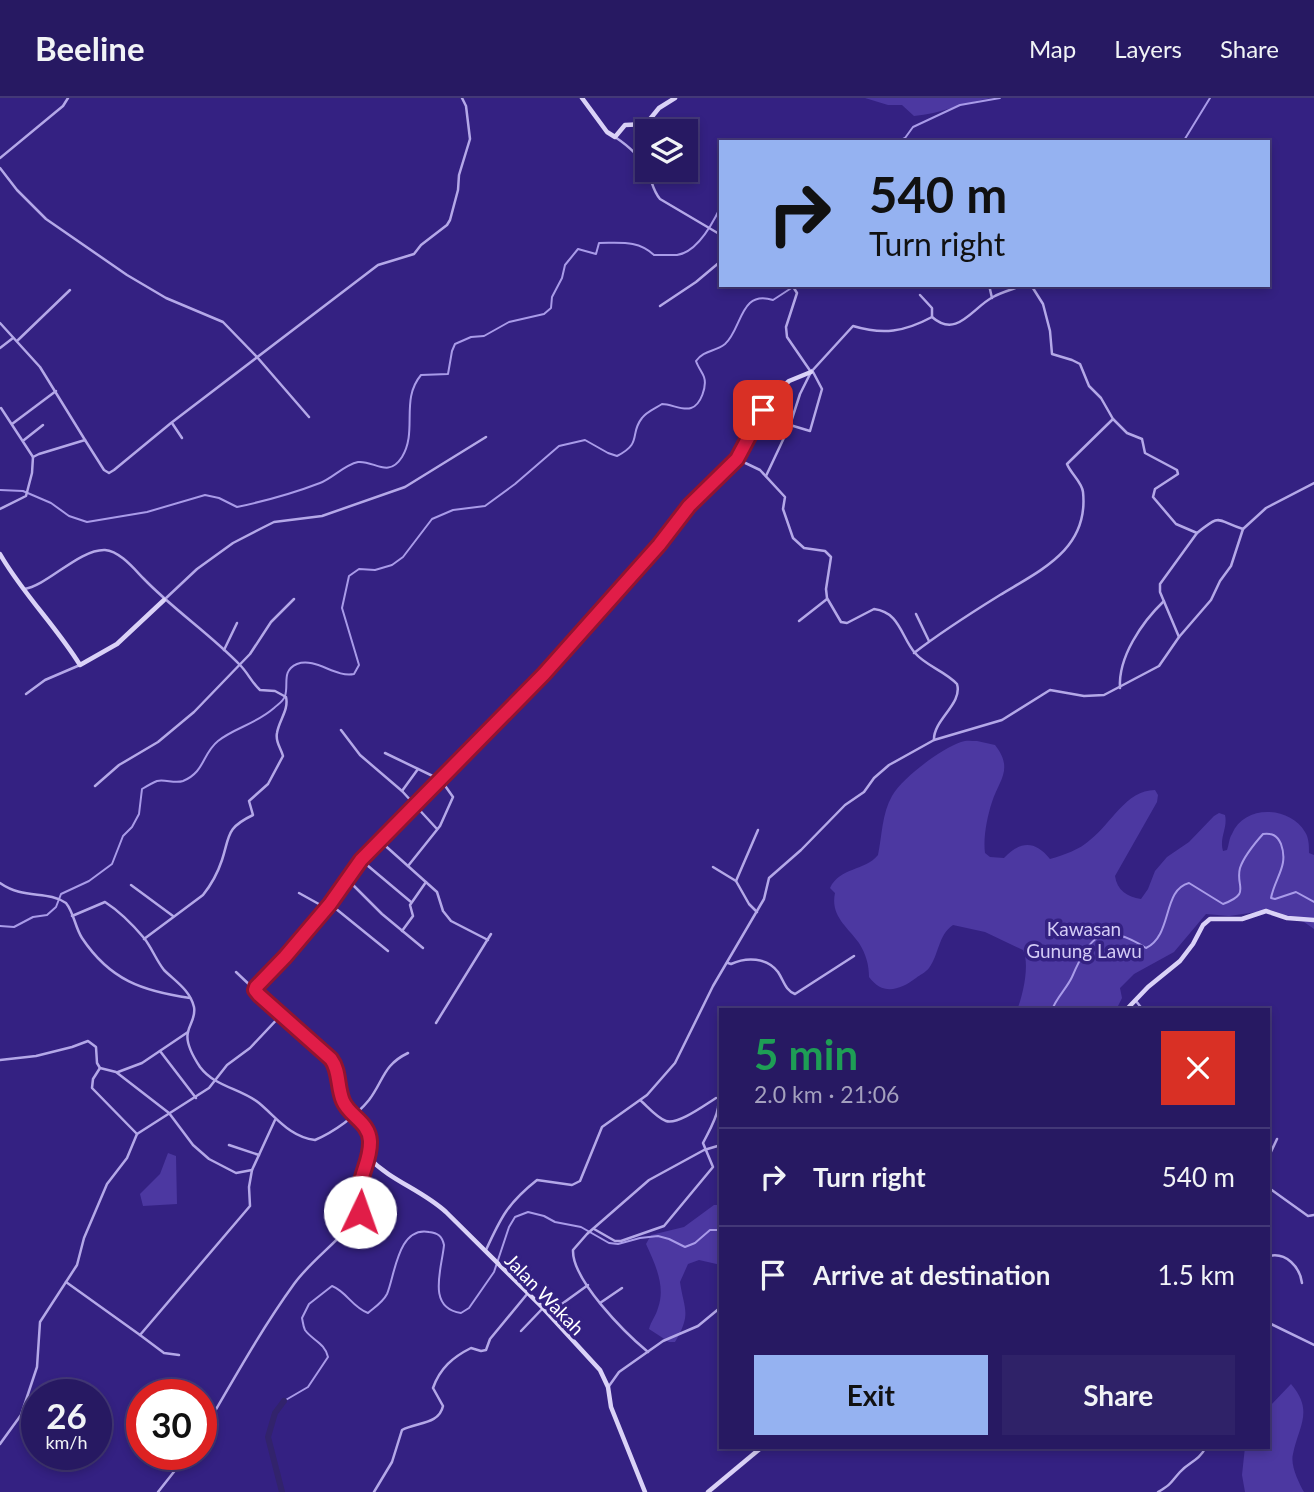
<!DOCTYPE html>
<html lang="en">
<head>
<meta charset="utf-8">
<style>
  body { margin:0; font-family:Lato,sans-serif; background:#2f2268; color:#f1f3f6; height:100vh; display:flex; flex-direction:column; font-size:26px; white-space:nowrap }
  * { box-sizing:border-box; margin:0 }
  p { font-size:23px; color:#a4a0be }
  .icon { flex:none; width:38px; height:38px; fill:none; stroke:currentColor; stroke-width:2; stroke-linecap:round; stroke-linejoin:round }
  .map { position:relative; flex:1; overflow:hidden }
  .details { position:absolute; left:719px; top:910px; width:551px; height:441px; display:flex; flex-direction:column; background:#271962; border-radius:0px; box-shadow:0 4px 10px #0003,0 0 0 2px #433877 }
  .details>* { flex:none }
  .banner { position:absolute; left:719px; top:42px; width:551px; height:147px; border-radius:0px; box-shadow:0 4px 10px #0003,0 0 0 2px #433877; background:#95b2f1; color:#111; overflow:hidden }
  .fabs { position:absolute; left:635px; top:21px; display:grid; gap:14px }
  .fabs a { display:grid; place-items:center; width:63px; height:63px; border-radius:0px; background:#271962; box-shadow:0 4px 10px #0003,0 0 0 2px #433877; font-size:35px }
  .speed { position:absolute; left:21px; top:1281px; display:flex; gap:14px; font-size:35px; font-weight:700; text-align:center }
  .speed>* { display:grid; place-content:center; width:91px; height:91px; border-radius:50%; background:#271962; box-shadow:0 4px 10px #0003,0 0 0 2px #433877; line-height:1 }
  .speed small { font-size:18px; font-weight:400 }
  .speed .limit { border:10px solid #d22; background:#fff; color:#111 }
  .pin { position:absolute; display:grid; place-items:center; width:60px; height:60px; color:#fff; margin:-30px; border-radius:14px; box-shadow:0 4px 10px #0006 }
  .me { position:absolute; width:77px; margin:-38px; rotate:3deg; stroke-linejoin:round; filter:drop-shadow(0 0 5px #0008) }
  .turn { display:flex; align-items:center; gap:24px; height:147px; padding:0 35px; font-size:32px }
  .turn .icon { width:91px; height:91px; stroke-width:2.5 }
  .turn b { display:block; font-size:49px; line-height:60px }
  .round { display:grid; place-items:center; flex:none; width:74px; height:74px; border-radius:0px; background:#2f2268 }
  .summary { display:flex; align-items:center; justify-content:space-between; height:119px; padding:0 35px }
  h1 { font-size:42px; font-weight:700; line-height:52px; color:#1e9e55 }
  .primary-button { display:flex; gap:14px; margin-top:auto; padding:14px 35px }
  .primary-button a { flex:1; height:80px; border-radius:0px; background:#95b2f1; color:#111; font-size:28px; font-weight:700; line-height:80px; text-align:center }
  .primary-button a+a { background:#2f2268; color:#f1f3f6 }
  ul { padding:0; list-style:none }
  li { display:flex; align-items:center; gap:21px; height:98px; padding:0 35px; border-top:2px solid #433877 }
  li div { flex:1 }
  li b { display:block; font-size:26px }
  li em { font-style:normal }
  header { display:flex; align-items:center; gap:42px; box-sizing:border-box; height:98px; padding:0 35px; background:#271962; border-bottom:2px solid #433877 }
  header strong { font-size:33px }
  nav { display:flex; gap:38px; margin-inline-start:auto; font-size:24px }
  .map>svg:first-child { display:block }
  .green { fill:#4c38a1 }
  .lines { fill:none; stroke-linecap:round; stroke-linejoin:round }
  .stream { stroke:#a99be9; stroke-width:2 }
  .river { stroke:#32236c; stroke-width:6 }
  .street { stroke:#b4a8e8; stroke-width:2.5 }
  .secondary { stroke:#dad2f7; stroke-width:4.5 }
  .route-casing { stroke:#92132f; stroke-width:18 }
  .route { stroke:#e11d48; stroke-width:12 }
  .labels { text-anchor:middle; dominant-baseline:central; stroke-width:7; stroke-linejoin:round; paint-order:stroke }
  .park-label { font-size:19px; fill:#d3cbf6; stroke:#342182 }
  .street-label { font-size:19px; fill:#fff; stroke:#342182 }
</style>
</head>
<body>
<header>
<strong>Beeline</strong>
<nav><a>Map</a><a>Layers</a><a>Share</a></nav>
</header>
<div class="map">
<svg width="1314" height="1394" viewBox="0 0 1314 1394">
  <rect width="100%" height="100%" fill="#342182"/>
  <g class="green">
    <path d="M865 0H992C965 4 940 16 914 18L902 7H888Z"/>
    <path d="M977 643 995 647C1014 671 999 682 992 704 987 719 983 740 985 755L990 759 1004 760C1020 743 1035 742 1050 761 1064 757 1079 752 1090 742 1111 726 1126 692 1155 692L1158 697 1157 704 1115 778C1117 792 1127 799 1141 801L1148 791 1155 773 1167 759 1189 744 1214 718 1219 715 1225 717C1228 730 1219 740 1223 753L1227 752C1229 747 1229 740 1232 736 1244 706 1290 708 1305 734 1309 740 1309 748 1309 755L1314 757V831L1304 824 1271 812 1229 818 1206 816 1174 854 1134 876 1120 890 1122 900 1116 912H1017C1023 897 1030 866 1023 852L985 834 953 827C938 837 939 857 929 870 926 874 920 877 916 880 900 892 883 898 869 879 869 867 866 856 859 845 848 829 830 818 835 795L830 790C840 769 865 773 878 757 882 738 882 715 892 698 903 679 941 651 961 644 966 642 972 643 977 643Z"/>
    <polygon points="168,1055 176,1058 177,1106 143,1108 140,1096 160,1076"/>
    <path d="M714 1107H721V1167L699 1162 688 1166 680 1184C684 1212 692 1215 675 1244H669L649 1231C651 1223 656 1218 658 1210 666 1188 655 1166 646 1146L651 1137 684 1129Z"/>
    <path d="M1291 1286C1314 1313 1299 1327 1293 1356 1290 1367 1299 1385 1304 1394H1245L1242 1377 1245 1349H1269V1309Z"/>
  </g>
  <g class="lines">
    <g class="stream">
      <polyline points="897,44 905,40 913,29 960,7 1000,0"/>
      <polyline points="1183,44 1210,0"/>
      <path d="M0 392 23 393 51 405 69 418 87 424 147 414 205 397 219 400 237 409C265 403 294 395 320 385 333 380 344 367 358 364 374 362 388 381 402 359 418 333 400 302 421 277L448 276 452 253 455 246 471 239 484 238 509 224 544 216 551 210 552 199 562 180 565 167 578 151 596 156 599 145C621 145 638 142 654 157 662 157 670 157 677 157 698 154 713 125 721 108"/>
      <path d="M0 828 14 829 33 819 47 817 56 809 61 796 89 783 112 766 123 738 132 729 139 716 142 691C147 688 152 685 157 683 165 681 175 686 183 683 205 674 202 656 218 643 234 630 256 626 274 610 278 606 283 604 285 598 289 586 281 573 297 566 316 559 335 580 354 576L359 567 342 510 349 478 359 471 375 472 392 467 403 459 432 421 453 412 485 408 515 386 559 348 585 342 608 355 617 358C643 345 629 336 642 320 646 314 656 310 662 306 671 306 683 313 691 310 701 307 707 288 704 279 702 274 698 269 696 263 704 252 715 254 725 246 742 231 740 191 773 202L796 187"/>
      <path d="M1052 912C1056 900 1067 890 1072 879 1090 837 1103 823 1146 850 1173 837 1162 792 1189 785L1223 806C1252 795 1235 789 1240 770 1244 758 1255 745 1263 736 1272 735 1277 737 1281 746 1289 768 1275 779 1271 800L1275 801 1296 794 1314 804"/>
      <path d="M284 1303 308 1289 328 1259C325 1245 312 1242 305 1232 303 1228 303 1224 302 1220L309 1206 332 1188C347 1194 352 1209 368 1215 375 1209 383 1204 387 1196 395 1177 398 1128 429 1134 438 1135 442 1138 444 1147 442 1170 426 1210 461 1215L469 1210 494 1174 509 1129 515 1119 528 1114 544 1118 555 1124 581 1129 609 1145 618 1146 640 1140 658 1138 669 1141 685 1149 695 1145 710 1132H721"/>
    </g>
    <polyline class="river" points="282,1394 268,1339 275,1315 284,1303"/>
    <g class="street">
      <path d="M615 39C627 47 640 58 646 71 652 81 652 92 660 101L721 137"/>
      <polyline points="0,60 63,8 68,0"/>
      <polyline points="0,70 17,92 46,121 127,177 166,200 223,224 257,259 309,319"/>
      <polyline points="792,187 797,195 786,229 787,239 811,274"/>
      <polyline points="989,187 992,200"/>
      <path d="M1031 187 1043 206 1050 233 1052 256 1072 262 1080 266 1089 288 1101 300 1113 321 1127 335 1142 341 1145 355 1177 372 1178 376 1155 391 1153 399 1176 426 1197 435C1222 415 1215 422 1243 431L1266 410 1314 385"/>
      <polyline points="920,197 932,210 932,219"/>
      <polyline points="660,208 696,184 721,163"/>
      <polyline points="0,225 40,269 85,342"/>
      <polyline points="17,243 70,192"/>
      <polyline points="0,250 13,240"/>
      <polyline points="1,310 33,359"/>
      <polyline points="172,325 182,340"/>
      <polyline points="12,326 56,293"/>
      <polyline points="790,327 810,333 822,291 812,272"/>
      <polyline points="24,342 43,327"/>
      <path d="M737 361 760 372 785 399 783 411 793 440 804 450 825 453 831 459 826 491 827 500 841 524 847 525 874 511C900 514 901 539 915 555 926 568 945 573 957 586 963 606 933 622 934 642"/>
      <path d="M766 378 790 327 800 296 811 274 853 228C883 237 904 234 932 219 957 241 972 210 993 199 1002 194 1014 191 1024 187"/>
      <polyline points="0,411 26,398 32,375 33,359 39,356 85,342 104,372 109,375 114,372 171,325 378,167 414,156 421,147 447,127 450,122 458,92 459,77 470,41 466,8 462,0"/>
      <path d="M24 491C47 488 79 451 105 452 120 453 135 472 144 481 174 512 210 536 240 567 248 575 252 585 260 592L275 593 286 599C289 612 279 622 277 635 275 644 281 650 283 658L268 686 249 703 253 717C226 730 230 737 222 762 218 774 211 787 203 797L144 841"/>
      <polyline points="164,502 197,471 233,445 262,430 274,424 322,418 405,389 486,339"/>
      <polyline points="916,516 929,543"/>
      <polyline points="799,523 827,501"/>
      <polyline points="1179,539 1160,494 1160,486 1197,435"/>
      <polyline points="224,552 237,525"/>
      <path d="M914 555C941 534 971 515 1000 497 1041 472 1089 451 1083 394 1082 384 1071 376 1067 366L1113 321"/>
      <path d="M1120 590C1118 559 1142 524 1164 503"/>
      <polyline points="26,596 45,582 80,567"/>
      <polyline points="341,632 360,657 402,693 437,731"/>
      <polyline points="385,655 441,682 453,699 440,728 408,768"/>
      <polyline points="95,688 119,667 158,644 194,614 250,556 271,524 294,501"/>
      <polyline points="402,693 418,671"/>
      <polyline points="380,743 437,794 443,813 451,823 488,842"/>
      <polyline points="361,762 411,804"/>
      <polyline points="713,769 736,783"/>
      <polyline points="348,782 382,816 423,850"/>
      <path d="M0 785C24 802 47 792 66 805 74 815 75 829 82 840 110 882 142 893 190 900"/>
      <polyline points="131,787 173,818"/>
      <polyline points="299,795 326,810"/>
      <polyline points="330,806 388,853"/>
      <polyline points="757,814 749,806 736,783 758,732"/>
      <path d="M72 818 105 804C119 813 133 827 144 840 152 850 156 862 164 872 175 883 190 892 194 909 196 919 190 925 188 934 185 945 194 960 200 969 215 989 240 990 259 1005 277 1020 290 1039 315 1042 334 1034 356 1018 369 1002 384 982 383 967 408 955"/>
      <polyline points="402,833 413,818 410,807 426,784"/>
      <path d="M728 865 731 866C746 859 767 859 778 874 784 883 785 892 795 896L854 858"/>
      <polyline points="236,874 255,892"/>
      <polyline points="1136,903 1143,912"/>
      <polyline points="436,925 491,836"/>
      <polyline points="160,953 196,1000"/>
      <polyline points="0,962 36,958 72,949 88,943 96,949 97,965 100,970 116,974 169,1015 193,1047 209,1061 236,1075 252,1072 275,1022"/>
      <polyline points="100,970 93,981 92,990 137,1036"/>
      <polyline points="118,974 142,965 188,934"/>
      <path d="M640 1002C648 1009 657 1020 666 1023 678 1027 706 1006 716 1000"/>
      <polyline points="229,1047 259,1057"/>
      <polyline points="1269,1058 1277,1041"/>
      <polyline points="1269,1090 1308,1118 1314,1117"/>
      <path d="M594 1131 615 1143H621L664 1128 713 1069 703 1045C708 1035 716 1022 718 1010 719 1002 718 996 721 986"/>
      <path d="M486 1152C501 1119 508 1105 537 1082L572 1087 580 1083 602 1029 647 997 675 965 713 888 764 801 769 780 801 752 845 707 864 694 874 680 889 667 934 642 1002 622 1050 592 1084 598 1104 597 1159 568 1179 539 1211 502 1220 483 1231 468 1243 431"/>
      <path d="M1269 1158C1286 1154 1300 1169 1302 1185"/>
      <polyline points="66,1184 140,1237 250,1108 249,1089 252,1072"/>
      <polyline points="600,1205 622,1190"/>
      <polyline points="548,1216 588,1187"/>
      <polyline points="1269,1225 1314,1247"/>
      <polyline points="521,1233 543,1210"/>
      <polyline points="140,1237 164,1255 179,1257"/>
      <path d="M648 1254C625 1235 572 1182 573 1152L587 1136 649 1082 704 1052 721 1047"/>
      <polyline points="609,1288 619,1274 663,1243 698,1228 721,1209"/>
      <path d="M201 1337C231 1286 260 1233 294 1186 315 1157 349 1138 364 1105L359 1088 369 1060"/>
      <polyline points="0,1346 21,1317 37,1269 40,1224 77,1167 84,1140 107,1086 127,1060 137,1036 209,990 227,967 250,950 282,916"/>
      <polyline points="158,1394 188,1356"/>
      <path d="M374 1394 392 1364 402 1332C416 1324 439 1327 443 1308L433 1290C440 1270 453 1259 471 1250L481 1253 486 1252 490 1241 528 1195"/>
      <path d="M1158 1394C1173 1385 1170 1385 1180 1374 1190 1363 1198 1364 1206 1349"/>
    </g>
    <g class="secondary">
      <polyline points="582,0 607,34 615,39 625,27 646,26 659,10 675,0"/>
      <path d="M0 456C23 496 56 528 80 567L117 546 164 502"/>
      <polyline points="1126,912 1148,889 1180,863 1193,846 1203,827 1210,821 1242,821 1266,813 1287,820 1314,822"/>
      <path d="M645 1394 611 1309 608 1289 600 1272 543 1210 446 1114C422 1092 391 1083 369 1060V1035L343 1002 334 965 255 892 330 806 361 762 544 576 659 447 689 408 737 361 763 312 776 295 789 283 811 274"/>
      <polyline points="708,1394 762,1349"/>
    </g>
  </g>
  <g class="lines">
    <defs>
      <path id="route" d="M360 1114 364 1105C353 1082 371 1068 370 1043 369 1024 349 1018 343 1003 337 989 340 973 331 961L259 897 255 892 256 889 285 859 330 806 361 762 544 576 659 447 689 408 737 361 763 312"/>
    </defs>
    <use href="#route" class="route-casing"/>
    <use href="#route" class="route"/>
  </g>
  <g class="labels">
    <g class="park-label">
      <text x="1084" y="830">Kawasan<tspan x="1084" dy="22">Gunung Lawu</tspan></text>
    </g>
    <g class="street-label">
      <text transform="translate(545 1196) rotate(46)">Jalan Wakah</text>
    </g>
  </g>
</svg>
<div class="fabs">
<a><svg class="icon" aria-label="layers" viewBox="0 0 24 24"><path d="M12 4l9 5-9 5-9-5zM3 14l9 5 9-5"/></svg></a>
</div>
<div class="speed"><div>26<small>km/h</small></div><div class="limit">30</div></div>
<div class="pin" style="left:763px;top:312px;background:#d93025"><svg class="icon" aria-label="arrive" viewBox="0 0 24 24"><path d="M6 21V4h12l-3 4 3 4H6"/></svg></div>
<svg class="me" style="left:360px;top:1114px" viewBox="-20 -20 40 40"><circle r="19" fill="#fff"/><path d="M0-13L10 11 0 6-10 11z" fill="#e11d48"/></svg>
<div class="banner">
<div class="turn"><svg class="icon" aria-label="right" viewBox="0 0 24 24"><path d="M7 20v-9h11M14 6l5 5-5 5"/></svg><div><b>540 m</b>Turn right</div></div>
</div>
<section class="details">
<div class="summary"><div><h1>5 min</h1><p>2.0 km · 21:06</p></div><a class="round" style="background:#d93025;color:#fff"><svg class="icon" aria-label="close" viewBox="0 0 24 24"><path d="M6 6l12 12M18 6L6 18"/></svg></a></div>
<ul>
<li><svg class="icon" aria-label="right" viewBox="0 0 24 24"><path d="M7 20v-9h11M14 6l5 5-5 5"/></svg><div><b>Turn right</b></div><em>540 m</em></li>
<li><svg class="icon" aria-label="arrive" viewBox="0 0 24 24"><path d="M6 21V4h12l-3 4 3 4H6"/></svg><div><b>Arrive at destination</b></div><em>1.5 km</em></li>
</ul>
<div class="primary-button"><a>Exit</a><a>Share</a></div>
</section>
</div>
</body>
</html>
